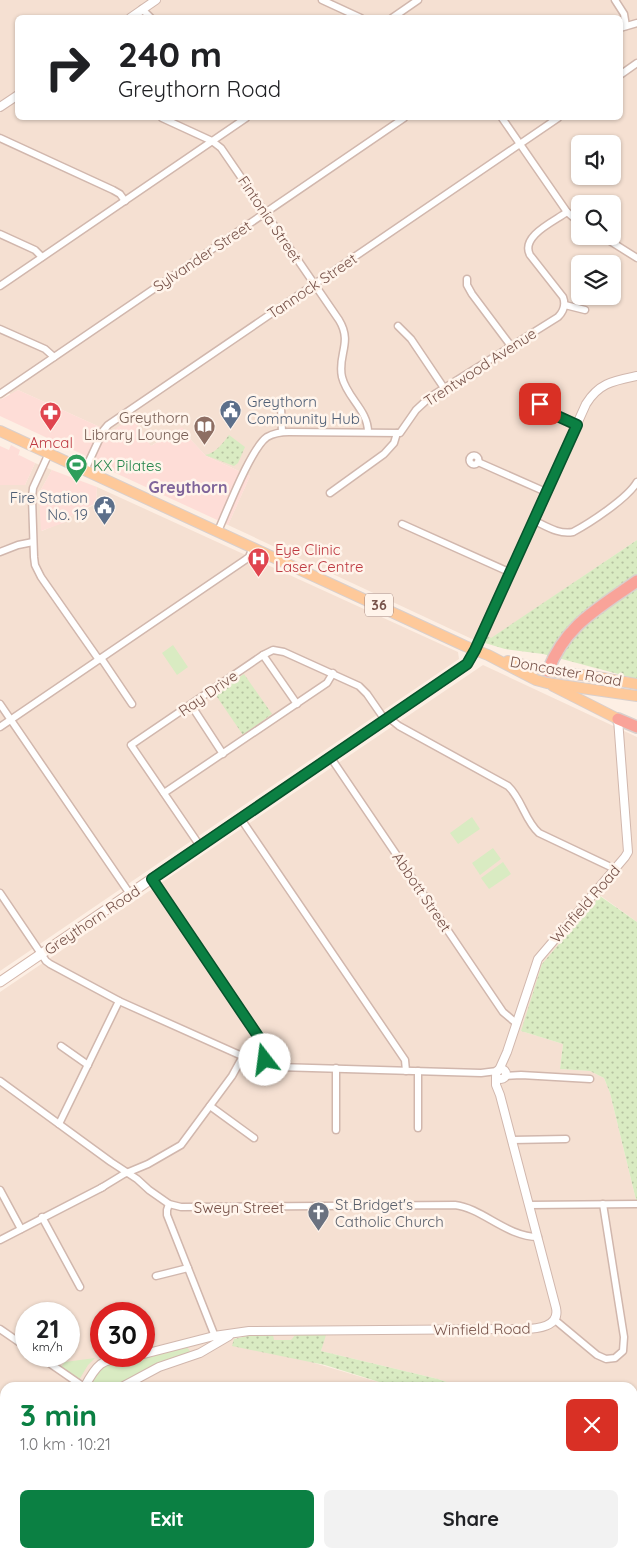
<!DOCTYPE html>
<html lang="en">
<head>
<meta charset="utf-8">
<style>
  body { margin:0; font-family:Quicksand,sans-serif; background:#f2f2f2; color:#202124; height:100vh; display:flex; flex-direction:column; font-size:19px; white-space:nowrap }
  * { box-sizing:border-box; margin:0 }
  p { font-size:16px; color:#757577 }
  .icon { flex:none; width:28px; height:28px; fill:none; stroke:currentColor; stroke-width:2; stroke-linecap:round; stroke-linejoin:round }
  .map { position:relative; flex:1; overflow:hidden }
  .sheet { position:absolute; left:0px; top:1382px; width:638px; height:176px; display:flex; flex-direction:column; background:#fff; border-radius:15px 15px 0 0; box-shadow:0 1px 4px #0004 }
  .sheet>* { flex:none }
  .top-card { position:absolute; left:15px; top:15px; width:608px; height:105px; border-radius:8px; box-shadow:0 1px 4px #0004; background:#fff; color:#202124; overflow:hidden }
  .buttons { position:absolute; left:571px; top:135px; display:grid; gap:10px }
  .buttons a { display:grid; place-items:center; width:50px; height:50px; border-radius:8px; background:#fff; box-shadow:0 1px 4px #0004; font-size:25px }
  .speed { position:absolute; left:15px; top:1302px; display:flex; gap:10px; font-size:25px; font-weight:700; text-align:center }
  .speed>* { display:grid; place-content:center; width:65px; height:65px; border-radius:50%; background:#fff; box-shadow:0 1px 4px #0004; line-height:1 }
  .speed small { font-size:12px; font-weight:400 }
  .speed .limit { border:8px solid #d22; background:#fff; color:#111 }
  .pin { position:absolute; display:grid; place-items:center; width:42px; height:42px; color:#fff; margin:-21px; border-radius:10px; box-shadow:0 2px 8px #0006 }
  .me { position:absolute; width:55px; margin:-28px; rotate:345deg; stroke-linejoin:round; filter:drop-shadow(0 0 4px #0008) }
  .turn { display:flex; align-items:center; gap:18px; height:105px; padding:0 20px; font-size:22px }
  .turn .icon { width:65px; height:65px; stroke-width:2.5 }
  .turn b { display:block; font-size:35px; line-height:42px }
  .round { display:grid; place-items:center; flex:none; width:52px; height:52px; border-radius:8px; background:#f2f2f2 }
  .head { display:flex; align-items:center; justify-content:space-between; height:85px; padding:0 20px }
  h1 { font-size:30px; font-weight:800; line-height:38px; color:#0b8043 }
  .primary-button { display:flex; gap:10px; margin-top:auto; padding:10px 20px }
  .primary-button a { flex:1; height:58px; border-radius:8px; background:#0b8043; color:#fff; font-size:20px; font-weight:800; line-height:58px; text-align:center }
  .primary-button a+a { background:#f2f2f2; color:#202124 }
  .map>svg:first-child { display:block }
  .residential { fill:#f5e0d2; fill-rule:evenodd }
  .commercial { fill:#feddd7 }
  .grass { fill:#d9ebc2 }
  .park { fill:url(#park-dots) }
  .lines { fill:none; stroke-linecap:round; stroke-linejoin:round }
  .minor-casing { stroke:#d1b7ad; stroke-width:9 }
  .tertiary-casing { stroke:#d1b7ad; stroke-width:10 }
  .secondary-casing { stroke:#d4b6aa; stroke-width:11 }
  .primary-casing { stroke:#d9cfcc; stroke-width:12 }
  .motorway-casing { stroke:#d9cfcc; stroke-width:14 }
  .minor { stroke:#fff; stroke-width:6 }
  .tertiary { stroke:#fff; stroke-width:8 }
  .secondary { stroke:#fff; stroke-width:9 }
  .primary { stroke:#fec99a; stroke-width:10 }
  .motorway { stroke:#f9a399; stroke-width:11 }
  .route-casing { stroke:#07532c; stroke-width:12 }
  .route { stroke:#0b8043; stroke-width:9 }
  .labels { text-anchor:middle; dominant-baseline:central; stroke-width:5; stroke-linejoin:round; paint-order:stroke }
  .shield { fill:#fff4eb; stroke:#a0837a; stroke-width:1 }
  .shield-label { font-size:14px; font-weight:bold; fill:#775249 }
  .street-label { font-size:15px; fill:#775249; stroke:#fff4eb }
  .service-label { font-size:15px; fill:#4e5e75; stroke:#fff4eb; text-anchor:start }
  .education-label { font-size:15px; fill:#785e54; stroke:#fff4eb; text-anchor:end }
  .health-label { font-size:15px; fill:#be3a42; stroke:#fff4eb }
  .leisure-label { font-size:15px; fill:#27864d; stroke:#fff4eb; text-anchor:start }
  .worship-label { font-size:15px; fill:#5b616d; stroke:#fff4eb; text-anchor:start }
  .neighbourhood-label { font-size:16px; font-weight:bold; fill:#7f649a; stroke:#fff4eb }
</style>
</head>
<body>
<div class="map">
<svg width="637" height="1558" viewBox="0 0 637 1558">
  <defs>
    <pattern id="park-dots" width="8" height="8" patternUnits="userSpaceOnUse" patternTransform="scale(1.25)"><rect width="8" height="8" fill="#d9ebc2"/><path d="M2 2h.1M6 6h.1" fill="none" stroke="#b5c1a0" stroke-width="1.8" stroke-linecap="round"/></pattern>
  </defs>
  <rect width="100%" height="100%" fill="#fdefe4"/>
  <g class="residential">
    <path d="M0 0H637V540L490 639 488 636 485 643 472 639 228 525 250 476 206 456 191 440 172 432 151 446 111 432 18 390 11 395 9 393 0 400ZM18 18H620V118H18ZM580 144H612V176H580ZM580 204H612V236H580ZM580 264H612V296H580Z"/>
    <polygon points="35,463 52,470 39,493 42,531 65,521 65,519 96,504 97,487 458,652 459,659 0,971 0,485 25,485"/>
    <path d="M483 665 637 737V922L601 896 521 1031 563 1044 560 1069 590 1071 604 1078 610 1093 637 1204V1419L633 1423 632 1388 461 1387 438 1379 321 1351 325 1335 295 1336 292 1340H273V1336L239 1337 234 1339 395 1387 5 1388V1554H584V1558H0V992ZM26 1314H69V1356H26ZM101 1314H144V1356H101Z"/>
  </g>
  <g class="commercial">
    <polygon points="18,390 111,432 132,417 151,446 182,427 191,440 206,456 250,476 228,525 96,464 84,455 0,416 0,400"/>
    <polygon points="11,445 20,450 18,456 19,455 35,463 25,485 0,485 0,446 9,450"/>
    <polygon points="52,470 97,487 96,503 65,519 66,522 41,531 39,493"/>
  </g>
  <g class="grass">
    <polygon points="173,645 188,667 177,675 162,653"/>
    <polygon points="472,817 480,829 458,844 450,833"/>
    <polygon points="493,848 501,859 480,875 472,863"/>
    <polygon points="503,862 511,874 489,889 481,878"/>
    <polygon points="186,1346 190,1351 190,1354 130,1379 116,1387 89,1387 88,1386 93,1376 110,1361 146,1356"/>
    <polygon points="95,1358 88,1365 79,1380 61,1367 65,1362"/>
  </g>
  <g class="park">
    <path d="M229 435 245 447 238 463 234 466 205 455C216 453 223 443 229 435Z"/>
    <polygon points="637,540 637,679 543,654 505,649 485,643 488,636 491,638"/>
    <polygon points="244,674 272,714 243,735 215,694"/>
    <polygon points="600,896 637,922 637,1204 610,1093 604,1078 590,1071 560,1069 563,1044 521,1031 542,964"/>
    <polygon points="273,1335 274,1340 291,1340 295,1335 326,1335 321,1351 438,1379 461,1387 395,1387 325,1365 232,1346 234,1339 247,1336"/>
    <polygon points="637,1419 637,1558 584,1558 584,1554 632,1554 632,1423"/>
  </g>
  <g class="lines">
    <defs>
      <g id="minor">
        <polyline points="322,0 361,18"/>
        <polyline points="615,0 624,14 626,26"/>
        <polyline points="142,9 151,18"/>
        <polyline points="392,18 418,0"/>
        <polyline points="620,28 637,23"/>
        <polyline points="620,75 637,63"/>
        <path d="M162 118 212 141 221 148 339 320C353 343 337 355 342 377 347 398 368 410 368 432"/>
        <polyline points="502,118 567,212 580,223"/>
        <polyline points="0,138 113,190 120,194 125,201"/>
        <polyline points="0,234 35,250 42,257"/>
        <polyline points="602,236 637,258"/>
        <polyline points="467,279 467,285 472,294 511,346"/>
        <polyline points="0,286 246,118"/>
        <polyline points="565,305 585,310"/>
        <polyline points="398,326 411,339 444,388"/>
        <polyline points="0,329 45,349 54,357"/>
        <polyline points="0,394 404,118"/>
        <circle cx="538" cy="407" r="4"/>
        <polyline points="281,407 282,432"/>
        <polyline points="542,409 577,425"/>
        <polyline points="49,453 33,488 32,498 34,557 35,565 41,577 97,657 103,661 132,704"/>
        <circle cx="474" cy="460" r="4.5"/>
        <polyline points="478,462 546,492"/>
        <polyline points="85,470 103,431 108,425 558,118"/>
        <polyline points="330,493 384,454 394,443 397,433"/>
        <path d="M533 520C546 526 559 535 573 532 590 523 628 498 637 482"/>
        <polyline points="402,524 509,572"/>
        <path d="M218 531C227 511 251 448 267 437 274 433 281 432 289 432L400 433 416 410 430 397 558 317C564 311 566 305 563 297L530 255C520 236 555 221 567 212"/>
        <polyline points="0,552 18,545 33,542"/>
        <polyline points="263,655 297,704"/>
        <polyline points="0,704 130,894"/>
        <polyline points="191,705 223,754"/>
        <path d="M389 718 399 726 508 786C522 799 525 821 539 833L615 869"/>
        <polyline points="0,727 245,560 249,557 253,547"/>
        <polyline points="331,758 503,1012 516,1023"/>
        <polyline points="164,793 327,683 333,673"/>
        <polyline points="241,819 405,1060 406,1071"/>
        <polyline points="200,846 131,745 263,655 273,650 284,652 359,686 367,694 385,720"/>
        <polyline points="152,879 268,1049 270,1054 270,1066"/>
        <polyline points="0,893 46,961 50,964 119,1001 260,1064 278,1067 481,1073 497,1071"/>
        <polyline points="61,1046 88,1065"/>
        <polyline points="418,1071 418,1128"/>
        <polyline points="505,1076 521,1075 590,1079"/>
        <path d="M0 1081 111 1162 137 1179 149 1190 169 1204 181 1207 455 1205C482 1208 507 1237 538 1237"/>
        <polyline points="210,1106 254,1138"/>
        <polyline points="59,1124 119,1001"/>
        <polyline points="336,1130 336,1068"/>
        <polyline points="512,1140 566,1139"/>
        <polyline points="101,1188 124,1174 148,1164 181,1145 232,1076 243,1056"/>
        <polyline points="0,1190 21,1229"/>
        <polyline points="169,1204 167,1210 167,1215 216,1339"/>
        <polyline points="529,1205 636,1204"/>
        <polyline points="42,1217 80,1287"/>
        <polyline points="0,1240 103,1187"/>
        <polyline points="156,1276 188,1268"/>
        <polyline points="555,1320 597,1355 606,1359 615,1358 623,1351 624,1337 603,1204"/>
        <polyline points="0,1329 26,1347"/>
        <polyline points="39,1356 84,1387"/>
        <polyline points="0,1432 5,1435"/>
        <polyline points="541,1554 541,1558"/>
        <polyline points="87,1558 93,1554"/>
        <polyline points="300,1558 306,1554"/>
        <polyline points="500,1558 506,1554"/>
      </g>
      <g id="tertiary">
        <polyline points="130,18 156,0"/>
        <polyline points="0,107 18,95"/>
        <path d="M475 650 586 404C599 383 613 381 637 376"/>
        <circle cx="501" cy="1074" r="5"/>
        <polyline points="499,1070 507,1052 538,959 625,857 628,852 618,719"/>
        <path d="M144 1354 214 1336 249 1331 523 1329C537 1329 560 1327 556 1308L500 1095 496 1085V1077"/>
        <path d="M84 1388C97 1363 101 1360 128 1356"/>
        <polyline points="120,1388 159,1367 200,1353 229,1336"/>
        <polyline points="0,1542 5,1533"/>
      </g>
      <polyline id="secondary" points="0,982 432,688 467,664 475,650"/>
      <g id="primary">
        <polyline points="0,431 465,646 488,655 536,680 547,683 637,696"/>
        <polyline points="508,661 548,671 597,677 637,684"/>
        <polyline points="553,686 618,719"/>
      </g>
      <g id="motorway">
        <path d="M548 671C565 625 599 608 637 581"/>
        <polyline points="618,719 637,727"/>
      </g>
    </defs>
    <use href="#minor" class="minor-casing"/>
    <use href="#tertiary" class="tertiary-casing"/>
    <use href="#secondary" class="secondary-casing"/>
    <use href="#primary" class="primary-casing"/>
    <use href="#motorway" class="motorway-casing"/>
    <use href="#minor" class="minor"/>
    <use href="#tertiary" class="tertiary"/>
    <use href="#secondary" class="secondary"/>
    <use href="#primary" class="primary"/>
    <use href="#motorway" class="motorway"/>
  </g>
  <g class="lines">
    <defs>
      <polyline id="route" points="265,1060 266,1053 264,1045 152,879 467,664 475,650 577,425 542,409 542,407 540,404"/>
    </defs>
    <use href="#route" class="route-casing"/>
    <use href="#route" class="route"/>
  </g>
  <defs>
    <symbol id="civic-pin" viewBox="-11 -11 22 30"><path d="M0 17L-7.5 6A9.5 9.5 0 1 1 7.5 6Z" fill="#5c6f8a" stroke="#fff4eb"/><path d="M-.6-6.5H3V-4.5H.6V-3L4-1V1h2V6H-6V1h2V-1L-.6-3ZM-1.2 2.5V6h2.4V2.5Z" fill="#fff"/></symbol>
    <symbol id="pharmacy-pin" viewBox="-11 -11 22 30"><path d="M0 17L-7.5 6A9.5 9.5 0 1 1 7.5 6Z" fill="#e0444e" stroke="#fff4eb"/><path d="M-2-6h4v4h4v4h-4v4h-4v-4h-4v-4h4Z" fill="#fff"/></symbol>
    <symbol id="library-pin" viewBox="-11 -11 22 30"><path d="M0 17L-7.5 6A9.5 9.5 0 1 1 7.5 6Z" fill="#8d6e63" stroke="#fff4eb"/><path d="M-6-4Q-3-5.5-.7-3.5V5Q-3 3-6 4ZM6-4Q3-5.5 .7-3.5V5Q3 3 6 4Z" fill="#fff"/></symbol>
    <symbol id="stadium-pin" viewBox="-11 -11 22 30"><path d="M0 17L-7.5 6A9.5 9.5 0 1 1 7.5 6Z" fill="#2e9e5b" stroke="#fff4eb"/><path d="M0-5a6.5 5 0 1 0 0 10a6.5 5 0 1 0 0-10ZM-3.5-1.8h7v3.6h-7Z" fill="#fff"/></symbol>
    <symbol id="hospital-pin" viewBox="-11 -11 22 30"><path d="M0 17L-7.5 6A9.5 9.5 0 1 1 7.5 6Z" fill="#e0444e" stroke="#fff4eb"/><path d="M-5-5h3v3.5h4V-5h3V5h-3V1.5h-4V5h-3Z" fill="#fff"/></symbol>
    <symbol id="church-pin" viewBox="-11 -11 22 30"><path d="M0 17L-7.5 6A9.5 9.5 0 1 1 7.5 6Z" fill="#6b7280" stroke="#fff4eb"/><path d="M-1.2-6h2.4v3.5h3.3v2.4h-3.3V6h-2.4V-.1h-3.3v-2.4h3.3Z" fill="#fff"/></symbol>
  </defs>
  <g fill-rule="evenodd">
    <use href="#civic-pin" x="218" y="398" width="25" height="34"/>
    <use href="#pharmacy-pin" x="38" y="400" width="25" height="34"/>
    <use href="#library-pin" x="192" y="414" width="25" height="34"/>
    <use href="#stadium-pin" x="64" y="452" width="25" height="34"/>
    <use href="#civic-pin" x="92" y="494" width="25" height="34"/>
    <use href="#hospital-pin" x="246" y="546" width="25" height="34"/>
    <use href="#church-pin" x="306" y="1200" width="25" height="34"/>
  </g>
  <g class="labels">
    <rect class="shield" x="365" y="593.5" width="28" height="23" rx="4"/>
    <g class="shield-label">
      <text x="379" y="605">36</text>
    </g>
    <g class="street-label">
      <text transform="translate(270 219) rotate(56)">Fintonia Street</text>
      <text transform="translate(202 256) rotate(-34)">Sylvander Street</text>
      <text transform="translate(312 286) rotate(-34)">Tannock Street</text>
      <text transform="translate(480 367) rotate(-33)">Trentwood Avenue</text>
      <text transform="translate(566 671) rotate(10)">Doncaster Road</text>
      <text transform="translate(208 693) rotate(-35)">Ray Drive</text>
      <text transform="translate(422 892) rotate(56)">Abbott Street</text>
      <text transform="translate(585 904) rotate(-49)">Winfield Road</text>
      <text transform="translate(92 920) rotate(-34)">Greythorn Road</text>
      <text x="239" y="1207">Sweyn Street</text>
      <text transform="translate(482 1329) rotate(-1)">Winfield Road</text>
    </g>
    <g class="service-label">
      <text x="247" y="401">Greythorn<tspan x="247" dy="17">Community Hub</tspan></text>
      <text x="88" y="497" text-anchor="end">Fire Station<tspan x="88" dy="17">No. 19</tspan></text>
    </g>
    <g class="education-label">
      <text x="189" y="417">Greythorn<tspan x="189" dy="17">Library Lounge</tspan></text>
    </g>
    <g class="health-label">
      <text x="51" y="442">Amcal</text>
      <text x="275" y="549" text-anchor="start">Eye Clinic<tspan x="275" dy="17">Laser Centre</tspan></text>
    </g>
    <g class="leisure-label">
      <text x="93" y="465">KX Pilates</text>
    </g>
    <g class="worship-label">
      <text x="335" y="1204">St Bridget's<tspan x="335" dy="17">Catholic Church</tspan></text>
    </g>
    <g class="neighbourhood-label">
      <text x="188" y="487">Greythorn</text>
    </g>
  </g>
</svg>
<div class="buttons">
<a><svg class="icon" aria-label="sound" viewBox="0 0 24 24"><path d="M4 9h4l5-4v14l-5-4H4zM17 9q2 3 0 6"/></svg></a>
<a><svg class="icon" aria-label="search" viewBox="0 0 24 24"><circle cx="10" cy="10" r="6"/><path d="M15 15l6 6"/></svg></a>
<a><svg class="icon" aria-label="layers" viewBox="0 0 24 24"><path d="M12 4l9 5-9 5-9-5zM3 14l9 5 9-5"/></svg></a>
</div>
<div class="speed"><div>21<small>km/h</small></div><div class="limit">30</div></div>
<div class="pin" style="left:540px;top:404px;background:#d93025"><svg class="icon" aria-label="arrive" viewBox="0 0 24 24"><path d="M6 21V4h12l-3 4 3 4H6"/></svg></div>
<svg class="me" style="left:265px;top:1060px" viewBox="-20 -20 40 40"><circle r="19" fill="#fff"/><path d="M0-13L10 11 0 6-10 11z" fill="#0b8043"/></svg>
<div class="top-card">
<div class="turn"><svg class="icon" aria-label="right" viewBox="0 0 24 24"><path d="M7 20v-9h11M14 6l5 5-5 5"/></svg><div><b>240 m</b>Greythorn Road</div></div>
</div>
<section class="sheet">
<div class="head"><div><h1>3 min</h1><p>1.0 km · 10:21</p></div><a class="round" style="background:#d93025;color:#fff"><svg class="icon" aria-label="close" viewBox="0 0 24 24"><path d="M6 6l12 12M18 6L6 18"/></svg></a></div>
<div class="primary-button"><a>Exit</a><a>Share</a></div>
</section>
</div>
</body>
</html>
